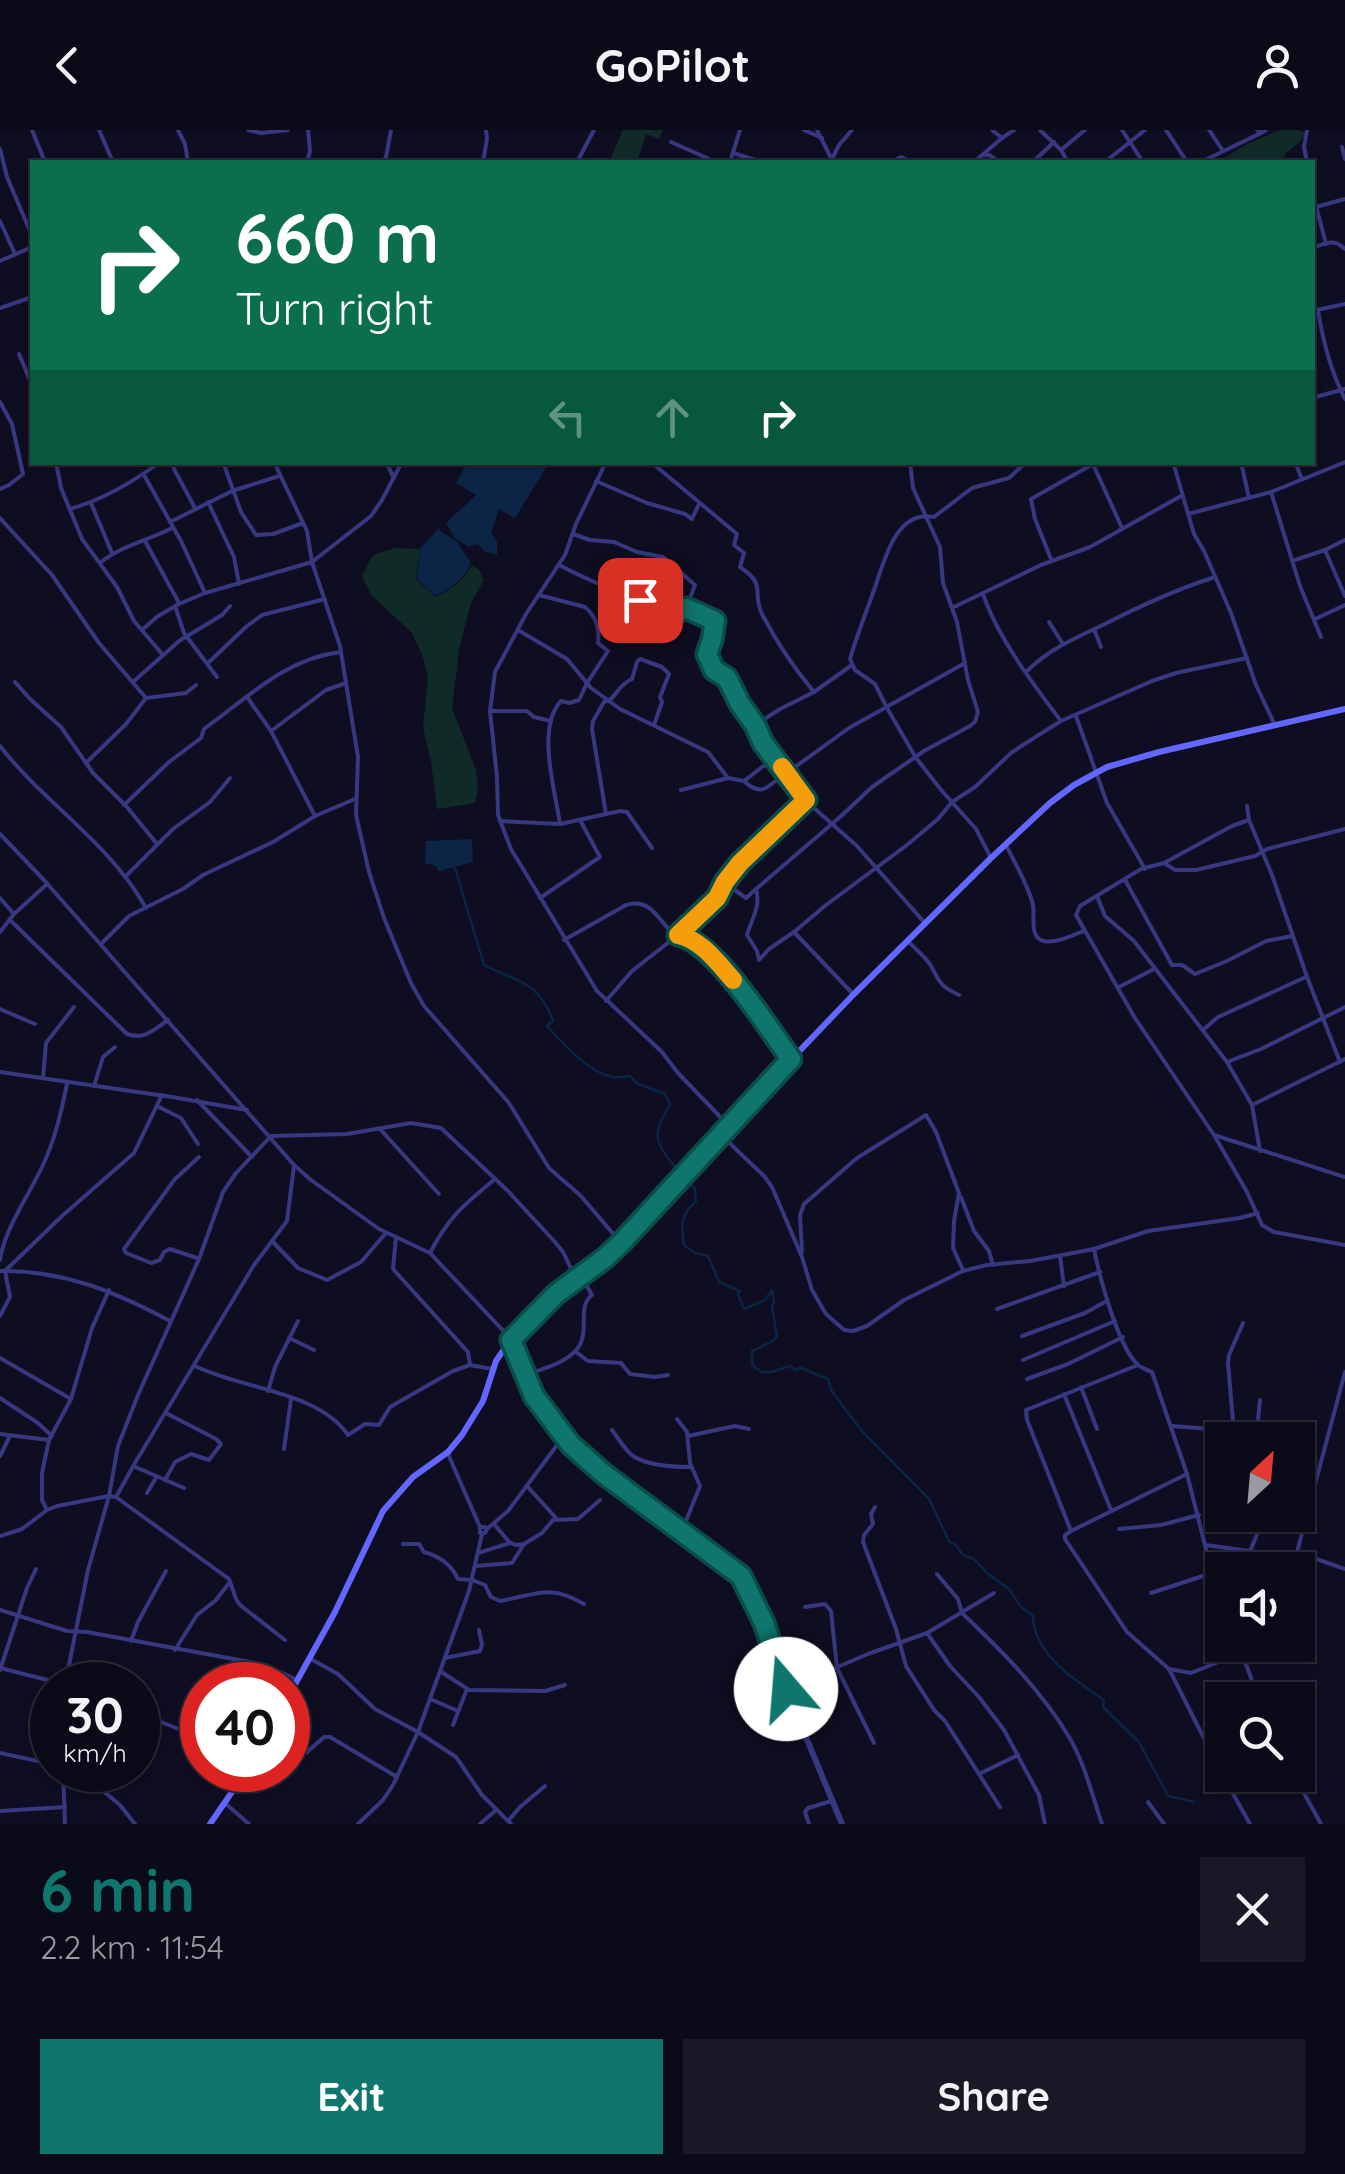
<!DOCTYPE html>
<html lang="en">
<head>
<meta charset="utf-8">
<style>
  body { margin:0; font-family:Quicksand,sans-serif; background:#191826; color:#f1f3f6; height:100vh; display:flex; flex-direction:column; font-size:38px; white-space:nowrap }
  * { box-sizing:border-box; margin:0 }
  p { font-size:32px; color:#9a9aa2 }
  .icon { flex:none; width:55px; height:55px; fill:none; stroke:currentColor; stroke-width:2; stroke-linecap:round; stroke-linejoin:round }
  .map { position:relative; height:1694px; overflow:hidden }
  .sheet { display:flex; flex-direction:column; background:#0b0a19; flex:1 }
  .sheet>* { flex:none }
  .top-card { position:absolute; left:30px; top:30px; width:1285px; height:305px; border-radius:0px; box-shadow:0 2px 8px #0004,0 0 0 2px #2b2b38; background:#0b6e4f; color:#fff; overflow:hidden }
  .needle { width:65px; rotate:26deg }
  .buttons { position:absolute; left:1205px; top:1292px; display:grid; gap:20px }
  .buttons a { display:grid; place-items:center; width:110px; height:110px; border-radius:0px; background:#0b0a19; box-shadow:0 2px 8px #0004,0 0 0 2px #2b2b38; font-size:50px }
  .speed { position:absolute; left:30px; top:1532px; display:flex; gap:20px; font-size:50px; font-weight:700; text-align:center }
  .speed>* { display:grid; place-content:center; width:130px; height:130px; border-radius:50%; background:#0b0a19; box-shadow:0 2px 8px #0004,0 0 0 2px #2b2b38; line-height:1 }
  .speed small { font-size:25px; font-weight:400 }
  .speed .limit { border:15px solid #d22; background:#fff; color:#111 }
  .pin { position:absolute; display:grid; place-items:center; width:85px; height:85px; color:#fff; margin:-42px; border-radius:20px; box-shadow:0 5px 15px #0006 }
  .me { position:absolute; width:110px; margin:-55px; rotate:342deg; stroke-linejoin:round; filter:drop-shadow(0 0 8px #0008) }
  .turn { display:flex; align-items:center; gap:35px; height:210px; padding:0 40px; font-size:45px }
  .turn .icon { width:130px; height:130px; stroke-width:2.5 }
  .turn b { display:block; font-size:70px; line-height:85px }
  .lanes { display:flex; align-items:center; height:95px; padding:0 40px; background:#0003; justify-content:center; gap:50px; direction:ltr }
  .lanes .off { opacity:.35 }
  .round { display:grid; place-items:center; flex:none; width:105px; height:105px; border-radius:0px; background:#191826 }
  .headline { display:flex; align-items:center; justify-content:space-between; height:170px; padding:0 40px }
  h1 { font-size:60px; font-weight:700; line-height:75px; color:#0f766e }
  .primary-button { display:flex; gap:20px; margin-top:auto; padding:20px 40px }
  .primary-button a { flex:1; height:115px; border-radius:0px; background:#0f766e; color:#fff; font-size:40px; font-weight:700; line-height:115px; text-align:center }
  .primary-button a+a { background:#191826; color:#f1f3f6 }
  header { display:flex; justify-content:space-between; align-items:center; height:130px; padding:0 40px; background:#0b0a19; font-size:45px; font-weight:700 }
  .map>svg:first-child { display:block }
  .green { fill:#102a28 }
  .water { fill:#0c2446 }
  .lines { fill:none; stroke-linecap:round; stroke-linejoin:round }
  .stream { stroke:#0c2446; stroke-width:2.5 }
  .minor { stroke:#373880; stroke-width:4 }
  .tertiary { stroke:#373880; stroke-width:6 }
  .secondary { stroke:#6367ff; stroke-width:6 }
  .route-casing { stroke:#0a4d48; stroke-width:25 }
  .route { stroke:#0f766e; stroke-width:18 }
  .slow { stroke:#f59e0b; stroke-width:18 }
</style>
</head>
<body>
<header><svg class="icon" aria-label="back" viewBox="0 0 24 24"><path d="M15 5l-7 7 7 7"/></svg>GoPilot<svg class="icon" aria-label="person" viewBox="0 0 24 24"><circle cx="12" cy="8" r="4"/><path d="M4 21q1-7 8-7t8 7"/></svg></header>
<div class="map">
<svg width="1345" height="1694" viewBox="0 0 1345 1694">
  <rect width="100%" height="100%" fill="#0f0d21"/>
  <g class="green">
    <polygon points="623,0 663,0 659,9 646,4 637,32 609,32"/>
    <polygon points="1280,0 1298,0 1305,3 1301,11 1284,25 1284,32 1218,32 1247,14"/>
    <path d="M395 418 420 419 416 450 435 466C448 464 466 447 472 435L479 440 484 450 471 473 466 491 459 521 452 578 476 640 478 658 475 673 437 679 431 631 423 598 428 547 422 524 412 503 371 465 362 446 373 425Z"/>
  </g>
  <g class="water">
    <polygon points="467,333 549,333 515,388 499,379 491,403 497,412 497,425 484,421 478,414 468,417 455,408 446,393 476,365 456,353"/>
    <path d="M438 399 457 412 471 433C466 446 448 463 435 465L417 450 420 419Z"/>
    <polygon points="472,709 473,732 439,741 436,736 425,733 426,711"/>
  </g>
  <g class="lines">
    <path class="stream" d="M455 738 484 835C519 853 536 849 553 890L547 896C561 912 591 944 613 947 619 948 624 947 630 946L638 954 665 964 670 975C653 1002 653 1011 673 1034 681 1043 687 1051 695 1059L696 1071C680 1086 681 1094 684 1115L695 1123 708 1126 719 1152 740 1161 738 1164 744 1179 765 1170 772 1160 774 1172 772 1177 777 1206 773 1211 752 1221V1235L762 1242H772L790 1236 796 1240 801 1238 828 1249 831 1260 861 1300 929 1369 949 1411 956 1415 963 1425 974 1429 987 1443 1009 1459 1021 1477 1033 1486C1034 1525 1075 1550 1104 1570L1103 1577 1139 1612 1168 1666 1194 1672"/>
    <g class="minor">
      <polyline points="32,0 45,32"/>
      <polyline points="99,0 113,32"/>
      <polyline points="178,0 185,14 188,32"/>
      <polyline points="248,0 261,3 288,0"/>
      <polyline points="804,0 822,8"/>
      <polyline points="817,0 833,32"/>
      <polyline points="992,0 1002,8 1014,0"/>
      <polyline points="1040,0 1061,20 1068,32"/>
      <polyline points="1122,0 1143,32"/>
      <polyline points="1166,0 1187,32"/>
      <polyline points="1209,0 1223,21"/>
      <polyline points="1257,0 1261,3 1266,0"/>
      <polyline points="671,12 716,32"/>
      <polyline points="1342,17 1345,29"/>
      <polyline points="0,19 7,47 32,106"/>
      <polyline points="1061,20 1085,0"/>
      <polyline points="733,23 762,32"/>
      <polyline points="983,25 989,25 1000,32"/>
      <polyline points="832,29 839,15 852,0"/>
      <polyline points="307,32 310,21 308,0"/>
      <polyline points="382,32 386,27 391,0"/>
      <polyline points="483,32 487,9 486,0"/>
      <polyline points="577,32 594,0"/>
      <polyline points="730,32 740,0"/>
      <polyline points="891,32 901,27 911,32"/>
      <polyline points="974,32 1002,8"/>
      <polyline points="1033,32 1054,12"/>
      <polyline points="1105,32 1145,0"/>
      <polyline points="1201,32 1261,3"/>
      <polyline points="1307,32 1304,17 1307,0"/>
      <polyline points="1312,61 1326,114"/>
      <polyline points="1316,77 1345,69"/>
      <polyline points="0,91 15,124"/>
      <path d="M1312 118C1326 113 1334 108 1345 119"/>
      <polyline points="0,131 32,117"/>
      <polyline points="0,178 32,167"/>
      <path d="M1318 180C1323 212 1330 240 1345 269"/>
      <polyline points="1312,181 1345,174"/>
      <polyline points="19,224 32,255"/>
      <polyline points="1312,268 1345,259"/>
      <polyline points="0,272 12,294 23,344 9,355 0,359"/>
      <polyline points="56,332 61,358 82,409 117,457 134,491 163,525"/>
      <polyline points="173,332 174,339 195,378"/>
      <polyline points="223,332 241,382 256,405 273,404 303,393"/>
      <polyline points="274,332 307,401 312,432 340,516 358,627 356,685 369,742 384,788 411,853 424,876 509,973 549,1038 581,1066 621,1113"/>
      <polyline points="386,332 393,346"/>
      <polyline points="606,332 576,394 565,425 526,484 495,542 490,581 497,647 498,685 511,719 597,861 662,922 678,943 729,996"/>
      <path d="M651 332 737 404 734 415 744 423 740 437C768 456 751 461 762 484 777 513 793 537 814 562"/>
      <path d="M910 332 913 358 940 417 943 453 957 492 968 550 978 582 975 592 970 596 924 621 872 657 840 687 756 759C761 777 752 788 747 805L757 821 759 830 769 819 794 802 826 775 907 715 938 689 952 672 975 657 1011 623 1026 613 1061 591 1152 551 1176 543 1247 528"/>
      <polyline points="1173,332 1194,404 1204,421 1231,483 1256,555 1274,593"/>
      <polyline points="1241,332 1249,368"/>
      <polyline points="1295,332 1302,349"/>
      <polyline points="1093,334 1122,398"/>
      <polyline points="144,345 181,411 205,463"/>
      <polyline points="596,351 647,373 685,384 692,389 699,374"/>
      <polyline points="1271,362 1300,456 1321,507"/>
      <polyline points="208,372 234,427 239,454"/>
      <polyline points="91,373 112,423"/>
      <path d="M70 379C102 370 133 352 160 332"/>
      <polyline points="1188,384 1271,362 1345,332"/>
      <polyline points="0,388 52,445 99,513 146,568"/>
      <polyline points="170,392 232,361 279,346"/>
      <polyline points="145,411 179,473"/>
      <polyline points="1325,420 1345,466"/>
      <polyline points="1051,429 1035,389 1031,369 1093,334"/>
      <polyline points="1292,431 1325,420 1345,410"/>
      <path d="M101 432C121 416 149 410 172 398"/>
      <path d="M559 435C601 457 635 469 680 481L686 478 695 455 663 427 637 422 614 412 590 410 573 404"/>
      <path d="M983 464C998 508 1033 554 1061 591"/>
      <path d="M539 465 585 477C596 486 600 500 598 513L608 521 587 553 579 570 569 573 561 571C536 597 555 660 560 694"/>
      <polyline points="643,471 662,429"/>
      <polyline points="175,476 184,503 217,547"/>
      <polyline points="686,478 715,491 712,511 707,524 714,540 727,548 740,574 755,595 763,613 806,671 857,716 924,792"/>
      <polyline points="952,478 1041,435 1090,417 1181,366"/>
      <polyline points="1315,489 1345,475"/>
      <polyline points="1049,492 1063,514"/>
      <polyline points="1094,499 1101,517"/>
      <polyline points="142,500 158,486 179,474 205,463 312,432 371,386 382,370 402,332"/>
      <polyline points="518,500 567,529 591,558 620,579 708,622 728,648"/>
      <polyline points="208,533 247,496 262,485 325,469"/>
      <path d="M1026 542C1049 519 1077 507 1105 494 1140 476 1175 460 1212 448"/>
      <polyline points="15,552 30,569 61,597 93,643 127,677 157,714"/>
      <polyline points="133,552 179,511 222,485 230,476"/>
      <polyline points="247,567 271,601 315,686"/>
      <polyline points="490,581 527,581 534,587 551,591"/>
      <polyline points="1076,586 1107,673 1145,739"/>
      <polyline points="755,595 780,579 814,562 852,535"/>
      <polyline points="271,601 326,560 346,553"/>
      <path d="M0 616C44 673 110 713 146 778"/>
      <polyline points="86,633 126,594 146,568 186,563 196,555"/>
      <path d="M744 651C750 657 758 662 766 658L849 598 965 533"/>
      <polyline points="681,660 728,648 744,651 762,637 776,631"/>
      <path d="M124 675 169 632 201 608 204 599C247 568 286 528 341 522"/>
      <polyline points="1247,676 1249,690 1272,745 1307,847 1340,932"/>
      <path d="M606 684 592 599 593 591 604 572C617 569 616 556 632 549L637 532 640 529 662 537 669 544 660 567 662 572 654 595"/>
      <polyline points="1249,690 1232,696 1164,733 1141,739 1080,776 1076,785 1135,888 1214,1005 1247,1062 1262,1095 1274,1102 1345,1115"/>
      <polyline points="500,691 560,694 620,681 627,682 652,718"/>
      <polyline points="0,704 44,750 294,1035 311,1050 379,1099 430,1123 511,1209"/>
      <path d="M1006 715C1015 734 1028 754 1033 775 1035 786 1029 808 1044 811 1056 814 1072 805 1084 801"/>
      <path d="M991 728 976 699 942 661 916 628 887 578 875 554 855 540 850 529C857 505 866 483 874 460 884 433 895 379 934 387L972 358 1009 348 1026 332"/>
      <polyline points="1164,733 1175,740 1196,740 1255,726 1267,719 1345,699"/>
      <polyline points="125,747 173,699 210,672 230,648"/>
      <polyline points="1125,750 1172,835 1182,835 1195,844 1227,831 1266,811 1292,806"/>
      <polyline points="725,753 746,768 756,759"/>
      <polyline points="1097,766 1105,786 1134,811 1227,932 1252,975 1260,1021"/>
      <polyline points="0,768 13,783"/>
      <polyline points="540,768 600,727 580,690"/>
      <path d="M10 790 127 904C144 910 154 900 168 890"/>
      <polyline points="0,802 14,784 46,755"/>
      <polyline points="794,802 853,864"/>
      <path d="M564 810 626 775C649 768 656 786 669 799 679 808 694 808 703 817 709 822 713 829 718 835 744 864 766 896 790 928"/>
      <path d="M908 811C915 819 926 827 931 836 941 854 939 855 959 865"/>
      <polyline points="101,814 129,786 183,759 203,745 273,712 315,686 355,669"/>
      <polyline points="1119,857 1154,839"/>
      <polyline points="606,871 632,841 678,805 713,772 725,753 740,733 806,671"/>
      <polyline points="0,879 35,894"/>
      <polyline points="1204,899 1218,887 1306,847"/>
      <polyline points="1227,932 1261,919 1345,877"/>
      <polyline points="0,942 172,967 247,980"/>
      <polyline points="43,948 46,913 74,877"/>
      <polyline points="94,956 103,927 115,917"/>
      <polyline points="197,970 252,1027"/>
      <polyline points="1252,975 1345,929"/>
      <polyline points="157,976 181,988 198,1014"/>
      <polyline points="380,999 439,1064"/>
      <path d="M720 1004 764 1046 772 1057 802 1127 812 1160 826 1184 844 1200 853 1201 867 1196 904 1170 963 1141 987 1135 1030 1131 1094 1119C1099 1145 1118 1217 1138 1235 1138 1236 1151 1242 1152 1242L1187 1344 1212 1443 1222 1471"/>
      <polyline points="1214,1005 1345,1047"/>
      <polyline points="961,1067 974,1101 989,1121 993,1135"/>
      <polyline points="396,1107 393,1139 468,1222 470,1235"/>
      <polyline points="272,1111 298,1138 327,1150 361,1132 385,1104"/>
      <polyline points="1094,1119 1148,1101 1240,1088 1258,1083"/>
      <polyline points="802,1122 800,1085 804,1074 857,1028 926,985 936,1002 959,1063 954,1091 953,1118 963,1140"/>
      <path d="M430 1123C449 1086 464 1075 495 1049"/>
      <polyline points="1060,1126 1064,1156"/>
      <polyline points="197,1128 170,1119 164,1122 160,1130 151,1133 126,1123 124,1119 175,1049 199,1027"/>
      <path d="M0 1130C4 1100 29 1065 42 1037 55 1010 61 983 67 954"/>
      <path d="M0 1141C63 1140 116 1162 170 1191"/>
      <polyline points="997,1179 1100,1142"/>
      <polyline points="0,1186 10,1167 5,1141 61,1087 134,1023 162,965"/>
      <polyline points="1243,1193 1229,1225 1228,1233 1233,1291 1237,1301 1245,1310"/>
      <polyline points="1022,1206 1085,1183 1105,1172"/>
      <polyline points="289,1208 314,1220"/>
      <polyline points="576,1222 588,1231 621,1233 630,1244 655,1247 668,1245"/>
      <polyline points="0,1228 71,1269"/>
      <polyline points="1023,1230 1115,1191"/>
      <path d="M195 1236C241 1259 318 1261 348 1305L365 1294 379 1295 390 1277 453 1241 470 1235 492 1239"/>
      <path d="M526 1245C542 1239 566 1233 577 1219 591 1202 576 1177 592 1165L581 1146"/>
      <polyline points="1027,1249 1068,1234 1123,1207"/>
      <polyline points="1081,1257 1097,1299"/>
      <polyline points="268,1261 275,1237 298,1191"/>
      <polyline points="1064,1264 1111,1380"/>
      <polyline points="0,1268 38,1293 52,1306"/>
      <polyline points="677,1289 687,1302 690,1333 700,1356 682,1401"/>
      <polyline points="1172,1296 1237,1301"/>
      <path d="M612 1300C618 1308 625 1320 633 1326 648 1336 674 1337 691 1337"/>
      <polyline points="0,1304 49,1310"/>
      <polyline points="688,1306 735,1296 749,1299"/>
      <polyline points="1256,1310 1260,1270"/>
      <polyline points="284,1319 291,1269"/>
      <polyline points="448,1324 480,1397 485,1397 487,1399 485,1403 480,1403 480,1397"/>
      <polyline points="0,1326 9,1308"/>
      <polyline points="133,1336 184,1358"/>
      <polyline points="1298,1337 1317,1343"/>
      <polyline points="1187,1344 1071,1401 1065,1405 1065,1409 1127,1502 1169,1539 1222,1644"/>
      <polyline points="165,1350 175,1332 191,1324 209,1330 221,1314 216,1309 166,1283"/>
      <polyline points="527,1356 556,1388"/>
      <polyline points="147,1363 157,1346"/>
      <polyline points="116,1367 135,1333 254,1135 287,1091 294,1036"/>
      <polyline points="875,1377 871,1384 873,1394 864,1405 863,1412 896,1499 906,1536 934,1580 945,1591 1000,1677"/>
      <polyline points="47,1380 42,1370 42,1343 49,1310 71,1269 92,1198 109,1160"/>
      <polyline points="494,1394 510,1413"/>
      <polyline points="487,1399 508,1381 563,1307"/>
      <polyline points="1119,1399 1161,1395 1199,1385"/>
      <polyline points="1071,1401 1027,1290 1026,1280 1138,1235"/>
      <polyline points="0,1406 22,1399 47,1380 57,1376 109,1366 116,1367 229,1449 236,1469 240,1475 285,1510"/>
      <path d="M403 1414H419L424 1422C439 1426 451 1434 458 1449L472 1450 485 1455 491 1467 500 1471C536 1465 548 1453 584 1474"/>
      <polyline points="1205,1415 1279,1425 1294,1425 1297,1422 1345,1242"/>
      <polyline points="1250,1421 1259,1400 1260,1385"/>
      <polyline points="1297,1422 1345,1439"/>
      <polyline points="478,1423 510,1413 517,1415 524,1414 542,1403 553,1390 578,1389 600,1370"/>
      <polyline points="475,1436 512,1433 524,1414"/>
      <path d="M937 1444 958 1469 962 1483C1001 1520 1041 1560 1069 1607 1085 1634 1092 1665 1102 1694"/>
      <polyline points="1151,1463 1212,1443"/>
      <polyline points="805,1477 825,1474 831,1481 837,1538 874,1613"/>
      <polyline points="0,1480 67,1501 87,1502 266,1535 297,1550"/>
      <polyline points="927,1503 950,1536 979,1567 1004,1600 1039,1665 1045,1694"/>
      <polyline points="131,1511 138,1492 166,1441"/>
      <polyline points="1239,1515 1259,1570"/>
      <polyline points="175,1520 197,1485 215,1471 230,1452"/>
      <polyline points="309,1528 338,1544 375,1579 418,1602 456,1627 482,1665 511,1694"/>
      <polyline points="445,1528 480,1521 482,1515 479,1500"/>
      <polyline points="0,1538 63,1554"/>
      <polyline points="1169,1539 1191,1543 1241,1523"/>
      <polyline points="0,1540 27,1458 36,1439"/>
      <polyline points="440,1541 469,1560 545,1561 565,1555"/>
      <polyline points="65,1555 88,1440 109,1366 118,1316 138,1265 199,1129 223,1062 236,1043 271,1006 347,1004 411,993 441,998 508,1061 555,1112 563,1122 576,1149"/>
      <polyline points="786,1559 868,1524 927,1503 994,1463"/>
      <polyline points="430,1569 458,1581"/>
      <polyline points="138,1583 184,1601 202,1619"/>
      <polyline points="453,1595 467,1559"/>
      <polyline points="288,1615 306,1623 324,1607 330,1607 397,1647"/>
      <polyline points="0,1623 52,1634"/>
      <polyline points="63,1640 65,1694"/>
      <polyline points="78,1640 120,1675 135,1694"/>
      <polyline points="221,1640 234,1655"/>
      <polyline points="979,1644 1018,1625"/>
      <polyline points="1294,1645 1321,1694"/>
      <polyline points="1223,1646 1250,1694"/>
      <polyline points="1148,1672 1164,1694"/>
      <polyline points="226,1674 249,1694"/>
      <polyline points="0,1681 65,1677"/>
      <polyline points="508,1691 520,1677 545,1656"/>
      <polyline points="358,1694 383,1670 393,1655 418,1602 469,1461 482,1404"/>
      <polyline points="480,1694 495,1681"/>
      <polyline points="809,1694 805,1682 808,1678 832,1671"/>
    </g>
    <polyline class="tertiary" points="511,1209 534,1266 571,1315 604,1344 741,1446 764,1493 786,1559 842,1694"/>
    <g class="secondary">
      <polyline points="288,1567 335,1482 383,1381 413,1347 448,1322 462,1305 483,1271 496,1231 511,1209 556,1164 605,1128 621,1113 720,1004 853,865 991,728 1050,673 1074,655 1107,637 1159,622 1345,579"/>
      <polyline points="210,1694 247,1640"/>
    </g>
  </g>
  <g class="lines">
    <defs>
      <path id="route" d="M640 470 680 481 686 478 715 491 712 510 707 524 714 540 727 548 740 574 755 595 763 613 806 670 740 733 725 752 717 768 678 805C716 813 767 897 791 929L621 1113 605 1128 556 1164 511 1210 534 1266 571 1315 604 1344 741 1446 764 1493 786 1559"/>
    </defs>
    <use href="#route" class="route-casing"/>
    <use href="#route" class="route"/>
    <path class="slow" d="M733 850C717 832 702 810 678 805L717 768 725 752 740 733 806 670 782 637"/>
  </g>
</svg>
<div class="buttons">
<a><svg class="needle" viewBox="-14 -14 28 28"><path d="M0-13l5 13h-10z" fill="#e53935"/><path d="M0 13l5-13h-10z" fill="#9a9aa2"/></svg></a>
<a><svg class="icon" aria-label="sound" viewBox="0 0 24 24"><path d="M4 9h4l5-4v14l-5-4H4zM17 9q2 3 0 6"/></svg></a>
<a><svg class="icon" aria-label="search" viewBox="0 0 24 24"><circle cx="10" cy="10" r="6"/><path d="M15 15l6 6"/></svg></a>
</div>
<div class="speed"><div>30<small>km/h</small></div><div class="limit">40</div></div>
<div class="pin" style="left:640px;top:470px;background:#d93025"><svg class="icon" aria-label="arrive" viewBox="0 0 24 24"><path d="M6 21V4h12l-3 4 3 4H6"/></svg></div>
<svg class="me" style="left:786px;top:1559px" viewBox="-20 -20 40 40"><circle r="19" fill="#fff"/><path d="M0-13L10 11 0 6-10 11z" fill="#0f766e"/></svg>
<div class="top-card">
<div class="turn"><svg class="icon" aria-label="right" viewBox="0 0 24 24"><path d="M7 20v-9h11M14 6l5 5-5 5"/></svg><div><b>660 m</b>Turn right</div></div>
<div class="lanes"><svg class="icon off" aria-label="left" viewBox="0 0 24 24"><path d="M17 20v-9H6M10 6l-5 5 5 5"/></svg><svg class="icon off" aria-label="ahead" viewBox="0 0 24 24"><path d="M12 20V5M6 11l6-6 6 6"/></svg><svg class="icon" aria-label="right" viewBox="0 0 24 24"><path d="M7 20v-9h11M14 6l5 5-5 5"/></svg></div>
</div>
</div>
<section class="sheet">
<div class="headline"><div><h1>6 min</h1><p>2.2 km · 11:54</p></div><a class="round"><svg class="icon" aria-label="close" viewBox="0 0 24 24"><path d="M6 6l12 12M18 6L6 18"/></svg></a></div>
<div class="primary-button"><a>Exit</a><a>Share</a></div>
</section>
</body>
</html>
